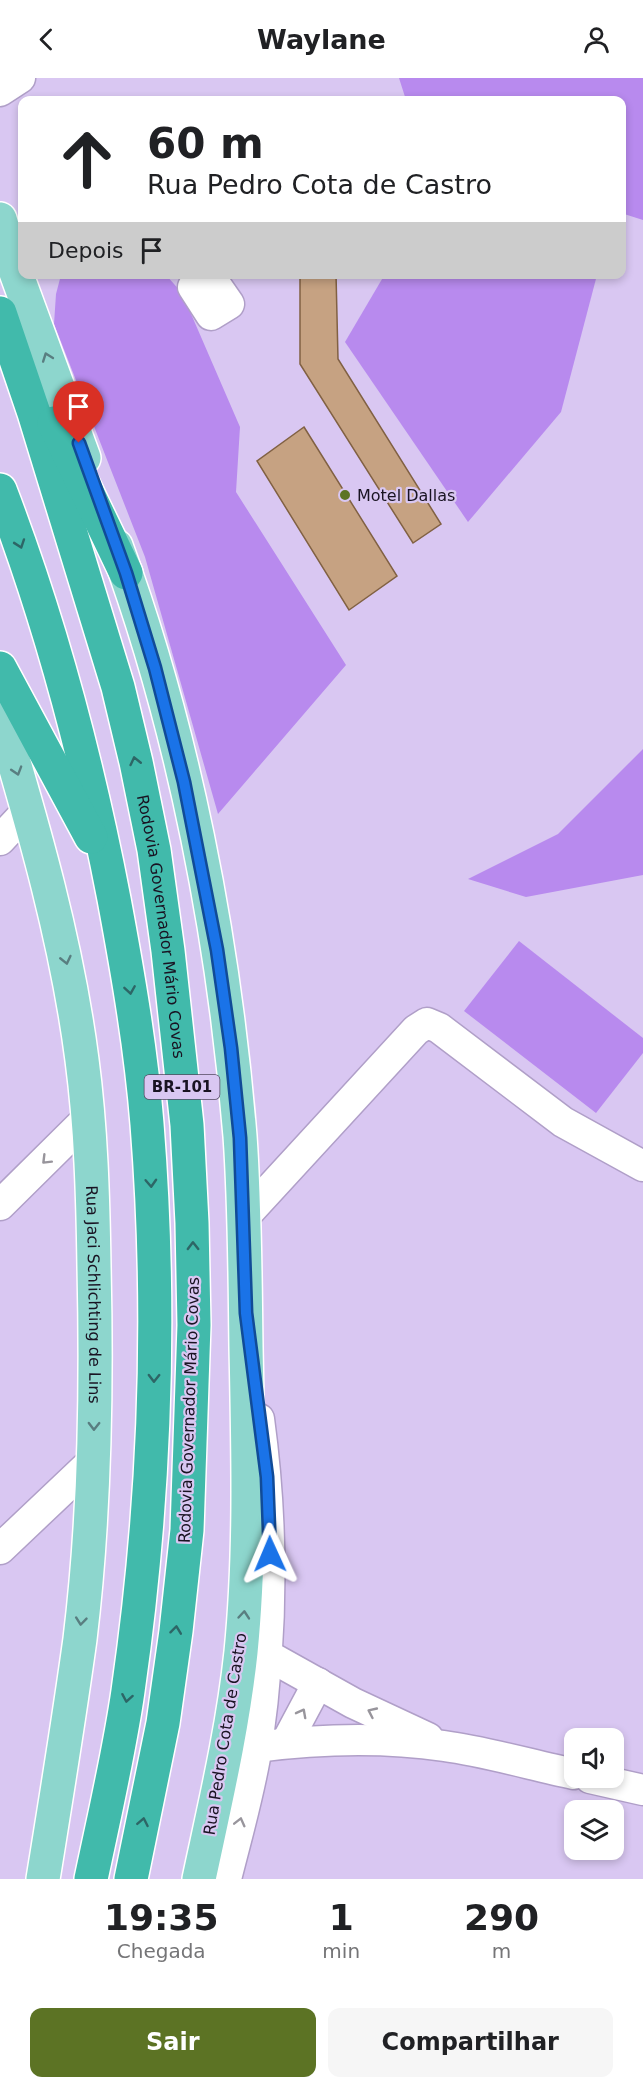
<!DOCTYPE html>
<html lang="pt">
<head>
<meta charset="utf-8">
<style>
  body { margin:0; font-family:"DejaVu Sans",sans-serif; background:#f6f6f6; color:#202124; height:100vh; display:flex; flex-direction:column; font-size:22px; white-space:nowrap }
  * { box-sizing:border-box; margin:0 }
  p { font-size:20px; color:#757577 }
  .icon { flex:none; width:33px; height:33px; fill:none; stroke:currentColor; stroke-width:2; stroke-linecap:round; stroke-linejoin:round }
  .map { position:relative; height:1801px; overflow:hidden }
  .drawer { display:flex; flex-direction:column; background:#fff; flex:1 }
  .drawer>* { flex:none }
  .top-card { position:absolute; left:18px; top:18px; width:608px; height:183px; border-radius:12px; box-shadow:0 3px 9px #0003; background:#fff; color:#202124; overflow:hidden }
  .fabs { position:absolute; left:564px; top:1650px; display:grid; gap:12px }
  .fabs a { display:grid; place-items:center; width:60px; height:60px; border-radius:12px; background:#fff; box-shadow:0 3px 9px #0003; font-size:30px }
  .pin { position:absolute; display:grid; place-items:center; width:51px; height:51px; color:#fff; margin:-62px -26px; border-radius:50% 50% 50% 0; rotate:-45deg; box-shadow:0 0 6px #0007 }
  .pin .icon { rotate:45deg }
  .me { position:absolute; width:66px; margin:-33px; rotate:359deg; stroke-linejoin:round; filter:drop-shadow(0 0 4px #0008) }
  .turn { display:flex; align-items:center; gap:21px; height:126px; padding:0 30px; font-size:27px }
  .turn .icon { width:78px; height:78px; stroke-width:2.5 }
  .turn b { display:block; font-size:42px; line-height:51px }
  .then { display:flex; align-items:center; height:57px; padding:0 30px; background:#0003; gap:12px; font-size:22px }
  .eta { display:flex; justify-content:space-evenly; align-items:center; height:102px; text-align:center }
  .eta b { font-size:36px; font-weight:700; line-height:42px }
  .primary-button { display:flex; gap:12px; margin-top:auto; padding:12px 30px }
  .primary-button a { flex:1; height:69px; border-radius:12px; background:#5c7324; color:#fff; font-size:24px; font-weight:700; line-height:69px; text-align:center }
  .primary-button a+a { background:#f6f6f6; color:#202124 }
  header { display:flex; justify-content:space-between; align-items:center; height:78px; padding:0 30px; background:#fff; font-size:27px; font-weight:700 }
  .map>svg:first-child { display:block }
  .green { fill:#b88aee }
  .building { fill:#c6a282; stroke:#816143; stroke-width:1.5 }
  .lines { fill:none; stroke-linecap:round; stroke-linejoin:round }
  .minor-casing { stroke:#b09fc8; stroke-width:33 }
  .major-casing { stroke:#fff; stroke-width:36 }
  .highway-casing { stroke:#fff; stroke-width:36 }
  .minor { stroke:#fff; stroke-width:30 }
  .major { stroke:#8dd6cd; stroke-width:33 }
  .highway { stroke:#41baab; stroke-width:33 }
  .oneway { stroke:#597e80 }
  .oneway2 { stroke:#2d6666 }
  .oneway3 { stroke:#98959c }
  .route-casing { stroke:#114b97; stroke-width:15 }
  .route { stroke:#1a73e8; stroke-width:10 }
  .poi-dot { fill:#5c7324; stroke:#d9c7f2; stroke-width:2 }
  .labels { text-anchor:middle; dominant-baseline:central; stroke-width:4.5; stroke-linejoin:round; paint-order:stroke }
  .shield { fill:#d9c7f2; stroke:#534960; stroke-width:1.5 }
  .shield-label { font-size:15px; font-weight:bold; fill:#191322 }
  .poi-label { font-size:16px; fill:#191322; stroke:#d9c7f2; text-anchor:start }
  .street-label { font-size:16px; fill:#191322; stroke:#d9c7f2 }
</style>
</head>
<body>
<header><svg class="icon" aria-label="back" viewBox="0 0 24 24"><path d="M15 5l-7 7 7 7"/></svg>Waylane<svg class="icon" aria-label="person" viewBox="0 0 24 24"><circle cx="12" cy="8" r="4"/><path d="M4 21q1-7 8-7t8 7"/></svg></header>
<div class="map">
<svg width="643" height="1801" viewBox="0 0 643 1801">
  <rect width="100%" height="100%" fill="#d9c7f2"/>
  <g class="green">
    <polygon points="399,0 643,0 643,142 621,135 621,22 406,22"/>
    <polygon points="385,196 597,197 561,334 468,444 345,264"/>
    <polygon points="61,197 166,197 182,215 240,349 236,414 346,587 218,736 145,479 54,246 56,216"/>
    <polygon points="643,671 643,797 526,819 468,801 558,756"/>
    <polygon points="519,863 643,960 643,975 596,1035 464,933"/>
  </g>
  <g class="building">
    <polygon points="300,196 336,196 338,281 441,446 413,465 300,286"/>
    <polygon points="304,349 397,498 349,532 257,383"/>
  </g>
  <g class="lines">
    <defs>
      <g id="minor">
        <polyline points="0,13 20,0"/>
        <polyline points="193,209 211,237 229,226 211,200"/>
        <polyline points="0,762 28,732"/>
        <polyline points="0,1127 87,1041"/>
        <polyline points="244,1139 416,952 427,945 439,950 563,1044 643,1088"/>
        <polyline points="0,1471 94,1382"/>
        <polyline points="267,1577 353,1625 428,1660"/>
        <polyline points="286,1665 318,1605"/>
        <path d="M256 1669C318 1661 383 1659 444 1668 488 1674 531 1687 574 1696"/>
        <polyline points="590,1700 643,1712"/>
        <path d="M226 1801C237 1757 250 1713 257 1668 273 1557 274 1451 259 1341"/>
      </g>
      <g id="major">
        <polyline points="0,141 15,192 84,380"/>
        <path d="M116 468C184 653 224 862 240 1058 245 1128 245 1199 246 1269 248 1370 251 1473 241 1574 233 1650 215 1726 199 1801"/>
        <path id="s1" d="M0 637C34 751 67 865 82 982 91 1050 93 1120 94 1189 97 1313 95 1438 80 1561 69 1641 56 1721 43 1801"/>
      </g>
      <g id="highway">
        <path id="s2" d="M0 235 34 335 118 609 136 684 154 772 168 873 187 1047 192 1145 194 1247 187 1452 176 1553 163 1645 131 1801"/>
        <polyline points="54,345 126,495"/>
        <path d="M0 412C51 545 87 681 114 821 128 896 141 971 147 1046 162 1235 155 1426 128 1613 119 1676 104 1739 91 1801"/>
        <polyline points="0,590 91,759"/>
      </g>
    </defs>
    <use href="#minor" class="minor-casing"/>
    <use href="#major" class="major-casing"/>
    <use href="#highway" class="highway-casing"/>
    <use href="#minor" class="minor"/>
    <use href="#major" class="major"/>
    <use href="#highway" class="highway"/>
  </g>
  <defs><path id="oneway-chevron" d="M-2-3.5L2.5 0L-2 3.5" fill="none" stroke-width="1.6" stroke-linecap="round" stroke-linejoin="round" transform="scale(1.5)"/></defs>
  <g class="oneway">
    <use href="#oneway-chevron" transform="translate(47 279) rotate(-110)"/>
    <use href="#oneway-chevron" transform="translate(17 693) rotate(73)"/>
    <use href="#oneway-chevron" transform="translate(66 882) rotate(77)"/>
    <use href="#oneway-chevron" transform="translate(94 1348) rotate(91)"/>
    <use href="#oneway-chevron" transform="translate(244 1537) rotate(-85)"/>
    <use href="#oneway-chevron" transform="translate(81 1543) rotate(96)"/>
  </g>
  <g class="oneway2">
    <use href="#oneway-chevron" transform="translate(20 466) rotate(71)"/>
    <use href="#oneway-chevron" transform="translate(135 683) rotate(-103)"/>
    <use href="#oneway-chevron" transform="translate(130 912) rotate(81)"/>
    <use href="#oneway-chevron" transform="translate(151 1105) rotate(87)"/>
    <use href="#oneway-chevron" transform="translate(193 1168) rotate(-91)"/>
    <use href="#oneway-chevron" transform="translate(154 1300) rotate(91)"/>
    <use href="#oneway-chevron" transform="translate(176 1552) rotate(-83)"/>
    <use href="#oneway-chevron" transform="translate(127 1620) rotate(100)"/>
    <use href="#oneway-chevron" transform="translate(143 1744) rotate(-79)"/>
  </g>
  <g class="oneway3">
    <use href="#oneway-chevron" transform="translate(46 1082) rotate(135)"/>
    <use href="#oneway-chevron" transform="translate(372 1634) rotate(-155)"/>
    <use href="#oneway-chevron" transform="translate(302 1635) rotate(-62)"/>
    <use href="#oneway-chevron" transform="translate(240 1744) rotate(-76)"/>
  </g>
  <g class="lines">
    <defs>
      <polyline id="route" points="79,365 126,495 155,590 184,704 217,872 231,970 240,1060 246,1235 267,1399 270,1476"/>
    </defs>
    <use href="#route" class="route-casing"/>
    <use href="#route" class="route"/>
  </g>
  <circle class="poi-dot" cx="345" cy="417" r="6"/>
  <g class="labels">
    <rect class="shield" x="144.5" y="997" width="75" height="24" rx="4.5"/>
    <g class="shield-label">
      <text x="182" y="1009">BR-101</text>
    </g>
    <g class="poi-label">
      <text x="357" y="417">Motel Dallas</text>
    </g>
    <g class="street-label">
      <text stroke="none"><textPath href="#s2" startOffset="636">Rodovia Governador Mário Covas</textPath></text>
      <text stroke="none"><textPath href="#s1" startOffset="590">Rua Jaci Schlichting de Lins</textPath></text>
      <text transform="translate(189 1332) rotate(-88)">Rodovia Governador Mário Covas</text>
      <text transform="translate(225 1656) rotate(-81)">Rua Pedro Cota de Castro</text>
    </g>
  </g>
</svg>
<div class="fabs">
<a><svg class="icon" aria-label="sound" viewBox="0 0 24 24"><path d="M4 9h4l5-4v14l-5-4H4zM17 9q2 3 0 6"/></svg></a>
<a><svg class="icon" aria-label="layers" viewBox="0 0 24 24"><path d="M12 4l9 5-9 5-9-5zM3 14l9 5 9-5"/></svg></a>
</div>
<div class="pin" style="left:79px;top:365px;background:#d93025"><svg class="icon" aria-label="arrive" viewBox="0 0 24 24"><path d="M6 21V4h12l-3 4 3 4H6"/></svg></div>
<svg class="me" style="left:270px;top:1476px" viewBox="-20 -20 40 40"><path d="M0-17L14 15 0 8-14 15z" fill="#1a73e8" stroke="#fff" stroke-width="4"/></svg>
<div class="top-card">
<div class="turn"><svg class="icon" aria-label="ahead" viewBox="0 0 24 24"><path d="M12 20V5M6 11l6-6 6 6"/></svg><div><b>60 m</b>Rua Pedro Cota de Castro</div></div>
<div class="then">Depois<svg class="icon" aria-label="arrive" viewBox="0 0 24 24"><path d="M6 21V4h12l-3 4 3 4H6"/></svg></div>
</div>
</div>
<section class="drawer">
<div class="eta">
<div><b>19:35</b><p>Chegada</p></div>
<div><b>1</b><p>min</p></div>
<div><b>290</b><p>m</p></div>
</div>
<div class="primary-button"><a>Sair</a><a>Compartilhar</a></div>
</section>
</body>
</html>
